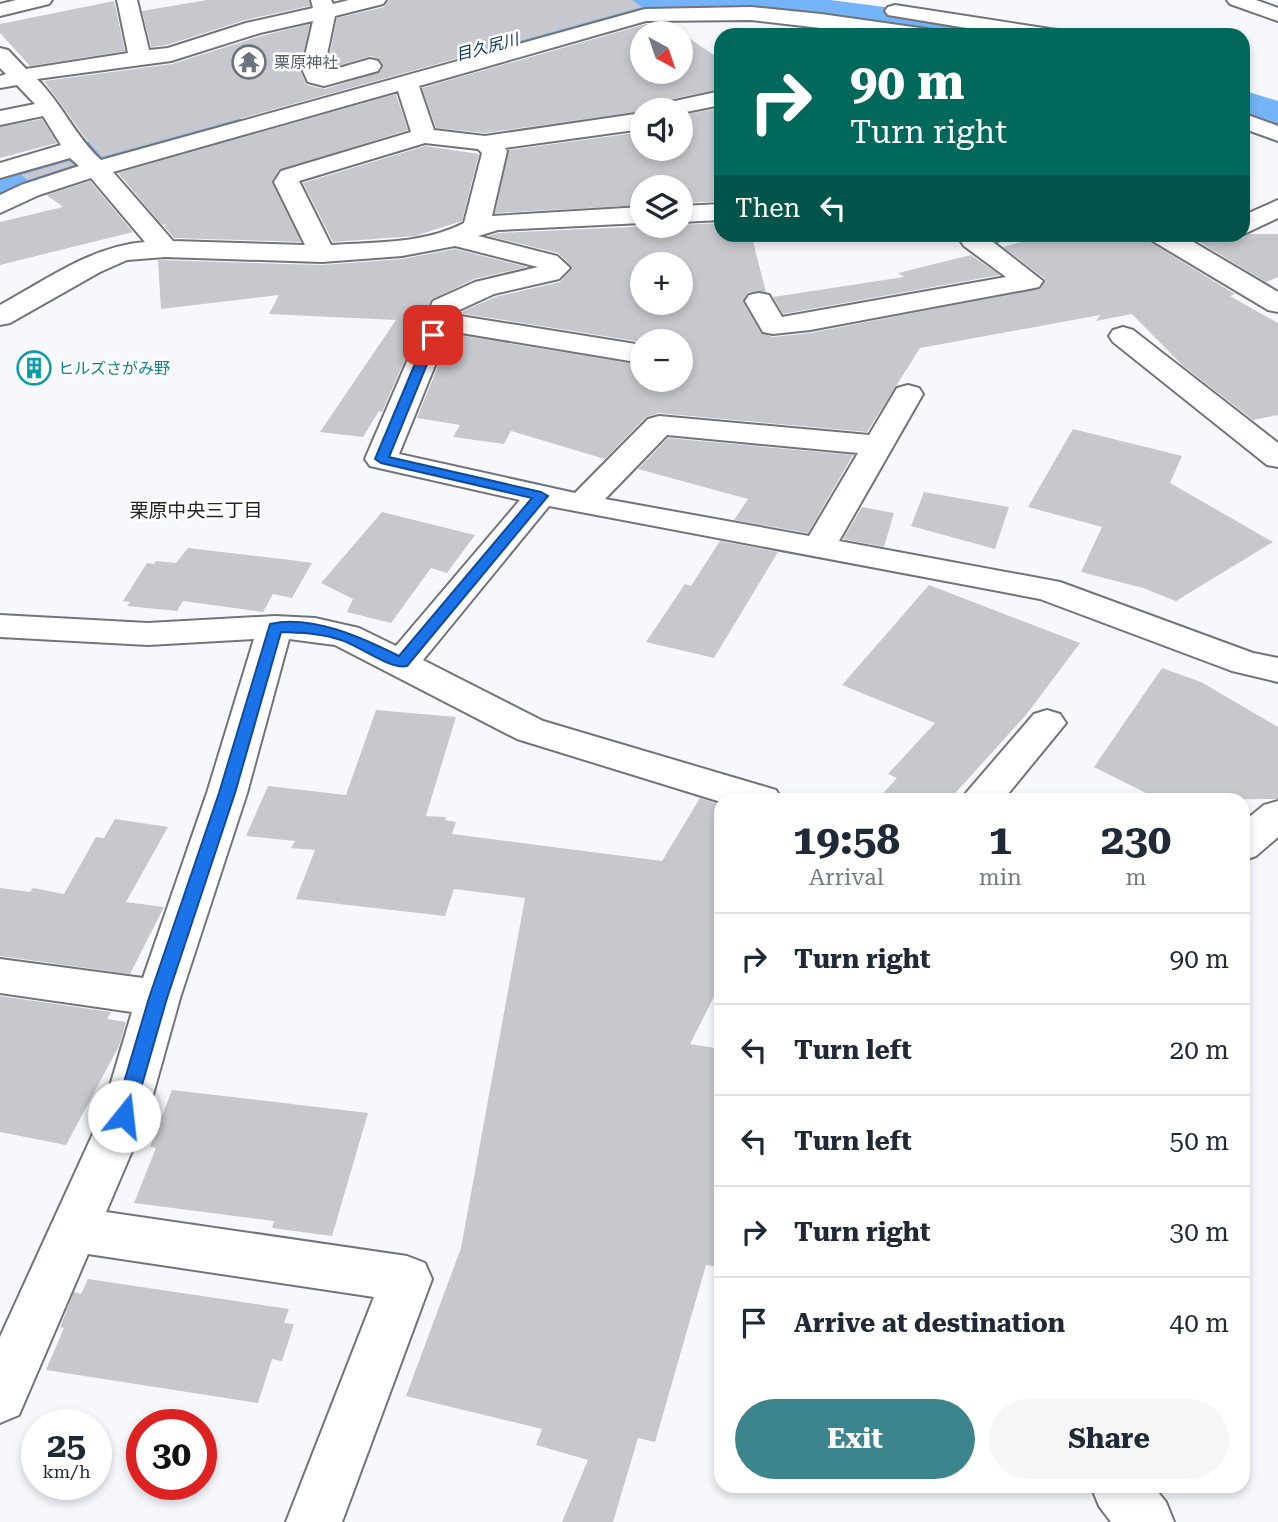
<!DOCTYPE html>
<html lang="en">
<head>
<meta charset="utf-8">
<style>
  body { margin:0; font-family:"Roboto Serif","Noto Sans JP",serif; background:#f6f6f7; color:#1f2937; height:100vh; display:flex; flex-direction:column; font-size:26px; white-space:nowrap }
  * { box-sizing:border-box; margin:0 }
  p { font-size:23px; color:#747a83 }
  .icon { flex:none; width:38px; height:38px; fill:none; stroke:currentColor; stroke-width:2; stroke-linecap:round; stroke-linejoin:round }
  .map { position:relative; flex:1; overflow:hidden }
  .side { position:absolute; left:714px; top:793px; width:536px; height:700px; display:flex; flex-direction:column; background:#fff; border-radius:21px; box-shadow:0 4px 10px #0003 }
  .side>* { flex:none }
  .top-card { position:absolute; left:714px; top:28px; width:536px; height:214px; border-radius:21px; box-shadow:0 4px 10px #0003; background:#00695c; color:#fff; overflow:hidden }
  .needle { width:46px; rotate:140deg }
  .controls { position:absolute; left:630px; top:21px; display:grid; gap:14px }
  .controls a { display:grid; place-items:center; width:63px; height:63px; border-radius:50%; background:#fff; box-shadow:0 4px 10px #0003; font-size:35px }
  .speed { position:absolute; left:21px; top:1409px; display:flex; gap:14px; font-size:35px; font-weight:700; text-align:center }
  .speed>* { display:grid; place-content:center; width:91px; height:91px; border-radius:50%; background:#fff; box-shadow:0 4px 10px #0003; line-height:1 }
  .speed small { font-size:18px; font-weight:400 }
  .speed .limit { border:10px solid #d22; background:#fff; color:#111 }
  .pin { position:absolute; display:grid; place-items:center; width:60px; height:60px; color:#fff; margin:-30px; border-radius:14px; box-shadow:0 4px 10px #0006 }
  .me { position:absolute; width:77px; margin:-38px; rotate:16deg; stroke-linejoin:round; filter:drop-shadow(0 0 5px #0008) }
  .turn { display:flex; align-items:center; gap:24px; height:147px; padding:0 21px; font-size:32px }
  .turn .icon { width:91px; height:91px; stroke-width:2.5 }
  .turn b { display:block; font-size:49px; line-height:60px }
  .then { display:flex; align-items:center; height:66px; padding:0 21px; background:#0003; gap:14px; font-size:26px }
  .eta { display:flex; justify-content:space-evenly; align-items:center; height:119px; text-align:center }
  .eta b { font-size:42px; font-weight:700; line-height:49px }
  .cta { display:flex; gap:14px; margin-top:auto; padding:14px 21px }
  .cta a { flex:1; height:80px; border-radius:42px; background:#3d858c; color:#fff; font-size:28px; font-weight:700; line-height:80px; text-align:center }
  .cta a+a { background:#f6f6f7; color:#1f2937 }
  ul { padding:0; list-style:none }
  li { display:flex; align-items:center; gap:21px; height:91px; padding:0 21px; border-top:2px solid #e0e1e3 }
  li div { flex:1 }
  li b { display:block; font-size:26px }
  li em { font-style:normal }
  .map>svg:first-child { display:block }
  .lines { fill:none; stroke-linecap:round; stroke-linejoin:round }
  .river { fill:#74b3f7; fill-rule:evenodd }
  .building { fill:#c7c8ce; fill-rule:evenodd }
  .minor-casing { stroke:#727479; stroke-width:4 }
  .minor { fill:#fff; fill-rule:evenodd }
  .route { fill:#1a73e8; stroke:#114b97; stroke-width:2 }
  .labels { text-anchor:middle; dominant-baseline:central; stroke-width:5; stroke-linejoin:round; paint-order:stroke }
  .far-water-label { font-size:16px; font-style:italic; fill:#0a3862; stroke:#fff }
  .far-worship-label { font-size:16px; fill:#5b616d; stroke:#fff; text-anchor:start }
  .far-culture-label { font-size:16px; fill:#0d838f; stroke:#fff; text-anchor:start }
  .neighbourhood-label { font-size:19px; fill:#252628; stroke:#fff }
</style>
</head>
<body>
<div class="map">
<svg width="1278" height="1522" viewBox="0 0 1278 1522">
  <rect width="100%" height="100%" fill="#f7f8fe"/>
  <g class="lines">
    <g class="river">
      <polygon points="602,0 830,0 985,20 1002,25 1009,35 877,35 731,15 628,22 522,50 505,45 498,35 505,25"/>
      <polygon points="1242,90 1278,101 1278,135 1242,124"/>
      <polygon points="215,105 234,110 242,121 234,132 0,203 0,167"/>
    </g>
  </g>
  <g class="building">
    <polygon points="207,0 309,0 310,6 245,20 167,45 151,47 142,11"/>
    <polygon points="389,0 632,0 642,7 102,157 86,139 44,81 172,64 261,36 310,24 300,70 307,85 325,89 380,72 383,67 380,60 371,56 327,69 337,18 384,7"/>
    <polygon points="114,1 125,51 30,66 0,33 0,24"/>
    <path d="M667 23 721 60V89L655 102 649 110 485 133 436 128 422 88 646 24ZM642 33H681V72H642Z"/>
    <polygon points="396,94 408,130 279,170 272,183 301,242 174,238 164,226 167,224 162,225 118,173"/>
    <polygon points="721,108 721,201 681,203 681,187 642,187 642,205 495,213 509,150 642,132 642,149 681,149 681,115"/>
    <polygon points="42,119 57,143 0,158 0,127"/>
    <polygon points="425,146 479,154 462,221 415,236 333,242 303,183"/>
    <polygon points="69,161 74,165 28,180 21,175"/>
    <polygon points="90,181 133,232 0,265 0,222 63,207 47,195"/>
    <path d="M721 223V234H751L766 292H748L743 302 761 333 773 337 810 333 1041 288 1045 279 1003 247 1052 234H1145L1150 242 1235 294 1230 296 1278 323V415L1253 420 1182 365 1132 314 1096 321 1100 315 920 348 867 432 658 413 646 417 605 459 511 431 504 444 453 437 460 425 417 418 451 334 642 365V380H681V341L642 342 459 313 495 297 560 282 573 268 558 253 488 236 498 233ZM642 264H681V303H642Z"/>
    <polygon points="1186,234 1239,234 1242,238 1249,234 1278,234 1278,277 1266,282"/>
    <polygon points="455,249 527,267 474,279 431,300 382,412 379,411 363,437 320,432 396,320 269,314 279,295 161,309 158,260 322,265 402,259"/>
    <polygon points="971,255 1000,275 783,314 773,297 904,277 898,273"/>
    <polygon points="1073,429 1182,456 1170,483 1273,542 1176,601 1143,588 1081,572 1102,527 1028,507"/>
    <polygon points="668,438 853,455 808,533 734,520 748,499 638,469"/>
    <polygon points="924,492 1009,507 995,549 911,526"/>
    <polygon points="862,507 894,513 884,547 843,539"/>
    <polygon points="382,512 475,535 447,573 431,568 391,623 347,612 353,599 321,583"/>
    <polygon points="720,541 778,552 714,658 646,642 685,584 691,586"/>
    <polygon points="188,548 291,560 312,563 292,598 273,594 263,612 183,601 177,611 127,606 130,602 123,601 147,563 154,564 156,561 176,563"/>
    <polygon points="929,585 1080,643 1026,715 949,800 877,800 897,778 888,774 935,723 842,685"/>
    <polygon points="1162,668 1201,682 1278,727 1278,799 1160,800 1094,767"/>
    <polygon points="376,710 456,717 426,816 446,817 445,820 456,822 452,834 662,861 700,798 721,805 721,983 690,1044 721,1049 721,1267 706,1265 655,1442 638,1438 613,1522 562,1522 588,1460 536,1445 542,1429 406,1396 461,1248 525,898 454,889 445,916 296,899 315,850 291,848 295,841 246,836 268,786 346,795"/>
    <polygon points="115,819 168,827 126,902 164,907 130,974 0,956 0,888 30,892 33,888 64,894 96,837 104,838"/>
    <polygon points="0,996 111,1012 107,1019 126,1022 119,1046 66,1145 0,1132"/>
    <polygon points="172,1090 368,1113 332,1236 272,1228 274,1221 134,1203 156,1148 150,1147"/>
    <polygon points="88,1279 289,1309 284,1323 294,1324 282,1361 272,1359 258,1403 46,1370 64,1328 60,1327 74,1292 81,1294"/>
  </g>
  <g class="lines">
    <defs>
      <g id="minor">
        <polygon points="16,0 52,0 49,4 0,16 0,4"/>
        <path d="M117 0H137L149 50 168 48 246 23 313 8 311 0H331L333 4 349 0H386L383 4 335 16 324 69 325 72 370 59 378 61 381 66 378 71 324 86 308 82 302 69 313 21 260 33 171 61 37 79C62 104 75 136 101 160L645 9 751 7 821 14 934 30 937 35H881L751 20 646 21 419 86 434 130 485 136 642 113V129L505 148 507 151 492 216 642 207V223L498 230 478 236 557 256 570 268 559 279 494 294 455 312 454 315 642 345V363L449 331 399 454 575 493 648 419 659 416 869 435 897 388 908 385 919 388 923 394 839 541 1060 582 1253 653 1278 658V682L1232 671 1040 599 549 506 423 660 543 721 776 790 782 800 721 802 517 739 335 645 289 639 247 793 180 998 147 1116 106 1212 407 1256 425 1263 432 1279 342 1522H286L374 1297 88 1254 19 1415 0 1423V1337L101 1116 132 1012 0 993V959L143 978 207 793 254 639 148 645 0 637V615L148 623 275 616 315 618 359 628 396 646 520 500 370 466 365 459 433 301 475 282 538 267 455 246 402 256 322 262 165 257 127 260 100 272 10 323 0 325V305C46 280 92 246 145 242L91 178 39 195 0 213V195L21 185 79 166 70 158 0 178V163L61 145 43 116 0 125V111L35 104 17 85 0 88V76L6 74 0 68V48L8 50 26 69 128 53ZM398 91 411 132 281 171 274 182 305 245 173 241 113 172ZM425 143 478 149 482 153 464 223C424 244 375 242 331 245L299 181ZM667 435 858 453 809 536 605 499Z"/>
        <polygon points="1227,0 1256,0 1278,8 1278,21 1230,4"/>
        <polygon points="895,5 1050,29 1058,30 1061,35 1009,35 888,15 885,11 888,7"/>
        <polygon points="721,91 721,105 681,113 681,110 652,110 656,105"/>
        <polygon points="1242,113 1278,126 1278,141 1242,128"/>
        <polygon points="1278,200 1278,218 1242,235 1241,234 1242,216"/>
        <polygon points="721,204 721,220 681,222 681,206"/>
        <polygon points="964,234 1004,234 1000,240 993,242 1043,281 1039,287 1029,289 810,330 773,334 763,332 745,301 749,295 759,293 769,295 782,317 1006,277 964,246 960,240"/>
        <polygon points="1147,234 1180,234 1278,292 1278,312 1268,310 1151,240"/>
        <polygon points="1123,327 1133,330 1278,443 1278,467 1267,465 1113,342 1109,336 1113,330"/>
        <polygon points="1047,710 1060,714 1066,723 1003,800 960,800 1034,714"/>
        <polygon points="1278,801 1278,837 1256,856 1242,861 1242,823 1264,805"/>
        <polygon points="1091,1486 1153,1486 1166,1502 1174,1522 1111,1522 1099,1506"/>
      </g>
    </defs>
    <use href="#minor" class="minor-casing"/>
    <use href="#minor" class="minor"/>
  </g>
  <path class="route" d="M433 332 439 335 389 457 541 492 548 496 407 666C390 670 358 645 341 640 321 633 301 633 281 632L235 793 167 998 133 1116 131 1122 124 1124 117 1122 114 1116 149 998 219 793 270 624C311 614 363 638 399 656L532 498 381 463 375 459 427 335Z"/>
  <defs>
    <symbol id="temple-ring" viewBox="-11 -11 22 22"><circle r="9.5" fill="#fff" stroke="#6b7280" stroke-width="1.5"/><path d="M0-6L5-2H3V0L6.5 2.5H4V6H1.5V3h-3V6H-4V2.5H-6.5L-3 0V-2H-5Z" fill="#6b7280"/></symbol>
    <symbol id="building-ring" viewBox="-11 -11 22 22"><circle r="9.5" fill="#fff" stroke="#0f9aa8" stroke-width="1.5"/><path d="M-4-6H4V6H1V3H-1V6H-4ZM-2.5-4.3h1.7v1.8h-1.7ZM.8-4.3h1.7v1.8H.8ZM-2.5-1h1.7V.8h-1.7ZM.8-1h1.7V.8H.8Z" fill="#0f9aa8"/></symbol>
  </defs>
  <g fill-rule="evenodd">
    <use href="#temple-ring" x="230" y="43" width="38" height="38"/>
    <use href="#building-ring" x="15" y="349" width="38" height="38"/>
  </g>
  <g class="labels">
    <g class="far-water-label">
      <text transform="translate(487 47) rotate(-15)">目久尻川</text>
    </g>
    <g class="far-worship-label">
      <text x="274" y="62">栗原神社</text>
    </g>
    <g class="far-culture-label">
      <text x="58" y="368">ヒルズさがみ野</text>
    </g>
    <g class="neighbourhood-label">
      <text x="196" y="510">栗原中央三丁目</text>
    </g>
  </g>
</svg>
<div class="controls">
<a><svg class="needle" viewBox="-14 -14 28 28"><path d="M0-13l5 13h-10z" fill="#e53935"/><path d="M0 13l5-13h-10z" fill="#747a83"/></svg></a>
<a><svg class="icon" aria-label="sound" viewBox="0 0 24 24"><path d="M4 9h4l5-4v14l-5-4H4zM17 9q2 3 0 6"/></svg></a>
<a><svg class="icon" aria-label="layers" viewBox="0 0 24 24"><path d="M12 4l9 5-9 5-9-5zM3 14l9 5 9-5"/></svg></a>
<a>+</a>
<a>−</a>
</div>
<div class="speed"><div>25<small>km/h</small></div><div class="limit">30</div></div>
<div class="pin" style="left:433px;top:335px;background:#d93025"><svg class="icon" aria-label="arrive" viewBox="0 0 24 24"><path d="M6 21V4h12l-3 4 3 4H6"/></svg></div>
<svg class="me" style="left:124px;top:1116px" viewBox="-20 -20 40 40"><circle r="19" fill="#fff"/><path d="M0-13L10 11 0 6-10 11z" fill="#1a73e8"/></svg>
<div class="top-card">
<div class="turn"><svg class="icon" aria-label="right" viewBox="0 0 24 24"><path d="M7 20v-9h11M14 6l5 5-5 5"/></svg><div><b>90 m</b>Turn right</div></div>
<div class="then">Then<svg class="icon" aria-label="left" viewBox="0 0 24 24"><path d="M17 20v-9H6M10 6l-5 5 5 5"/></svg></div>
</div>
<section class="side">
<div class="eta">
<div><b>19:58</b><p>Arrival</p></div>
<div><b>1</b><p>min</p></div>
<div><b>230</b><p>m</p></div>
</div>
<ul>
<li><svg class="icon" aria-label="right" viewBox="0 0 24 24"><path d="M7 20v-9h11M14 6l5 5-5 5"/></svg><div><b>Turn right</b></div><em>90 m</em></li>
<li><svg class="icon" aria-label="left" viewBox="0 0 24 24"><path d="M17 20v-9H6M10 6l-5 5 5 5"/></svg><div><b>Turn left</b></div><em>20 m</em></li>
<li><svg class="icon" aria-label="left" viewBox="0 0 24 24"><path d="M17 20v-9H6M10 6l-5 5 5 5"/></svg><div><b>Turn left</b></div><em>50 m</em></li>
<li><svg class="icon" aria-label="right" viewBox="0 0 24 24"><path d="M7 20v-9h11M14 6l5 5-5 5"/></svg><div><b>Turn right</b></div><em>30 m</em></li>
<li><svg class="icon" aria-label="arrive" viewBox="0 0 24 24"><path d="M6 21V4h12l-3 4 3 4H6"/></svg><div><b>Arrive at destination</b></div><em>40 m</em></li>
</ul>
<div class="cta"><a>Exit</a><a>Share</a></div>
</section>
</div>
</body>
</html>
